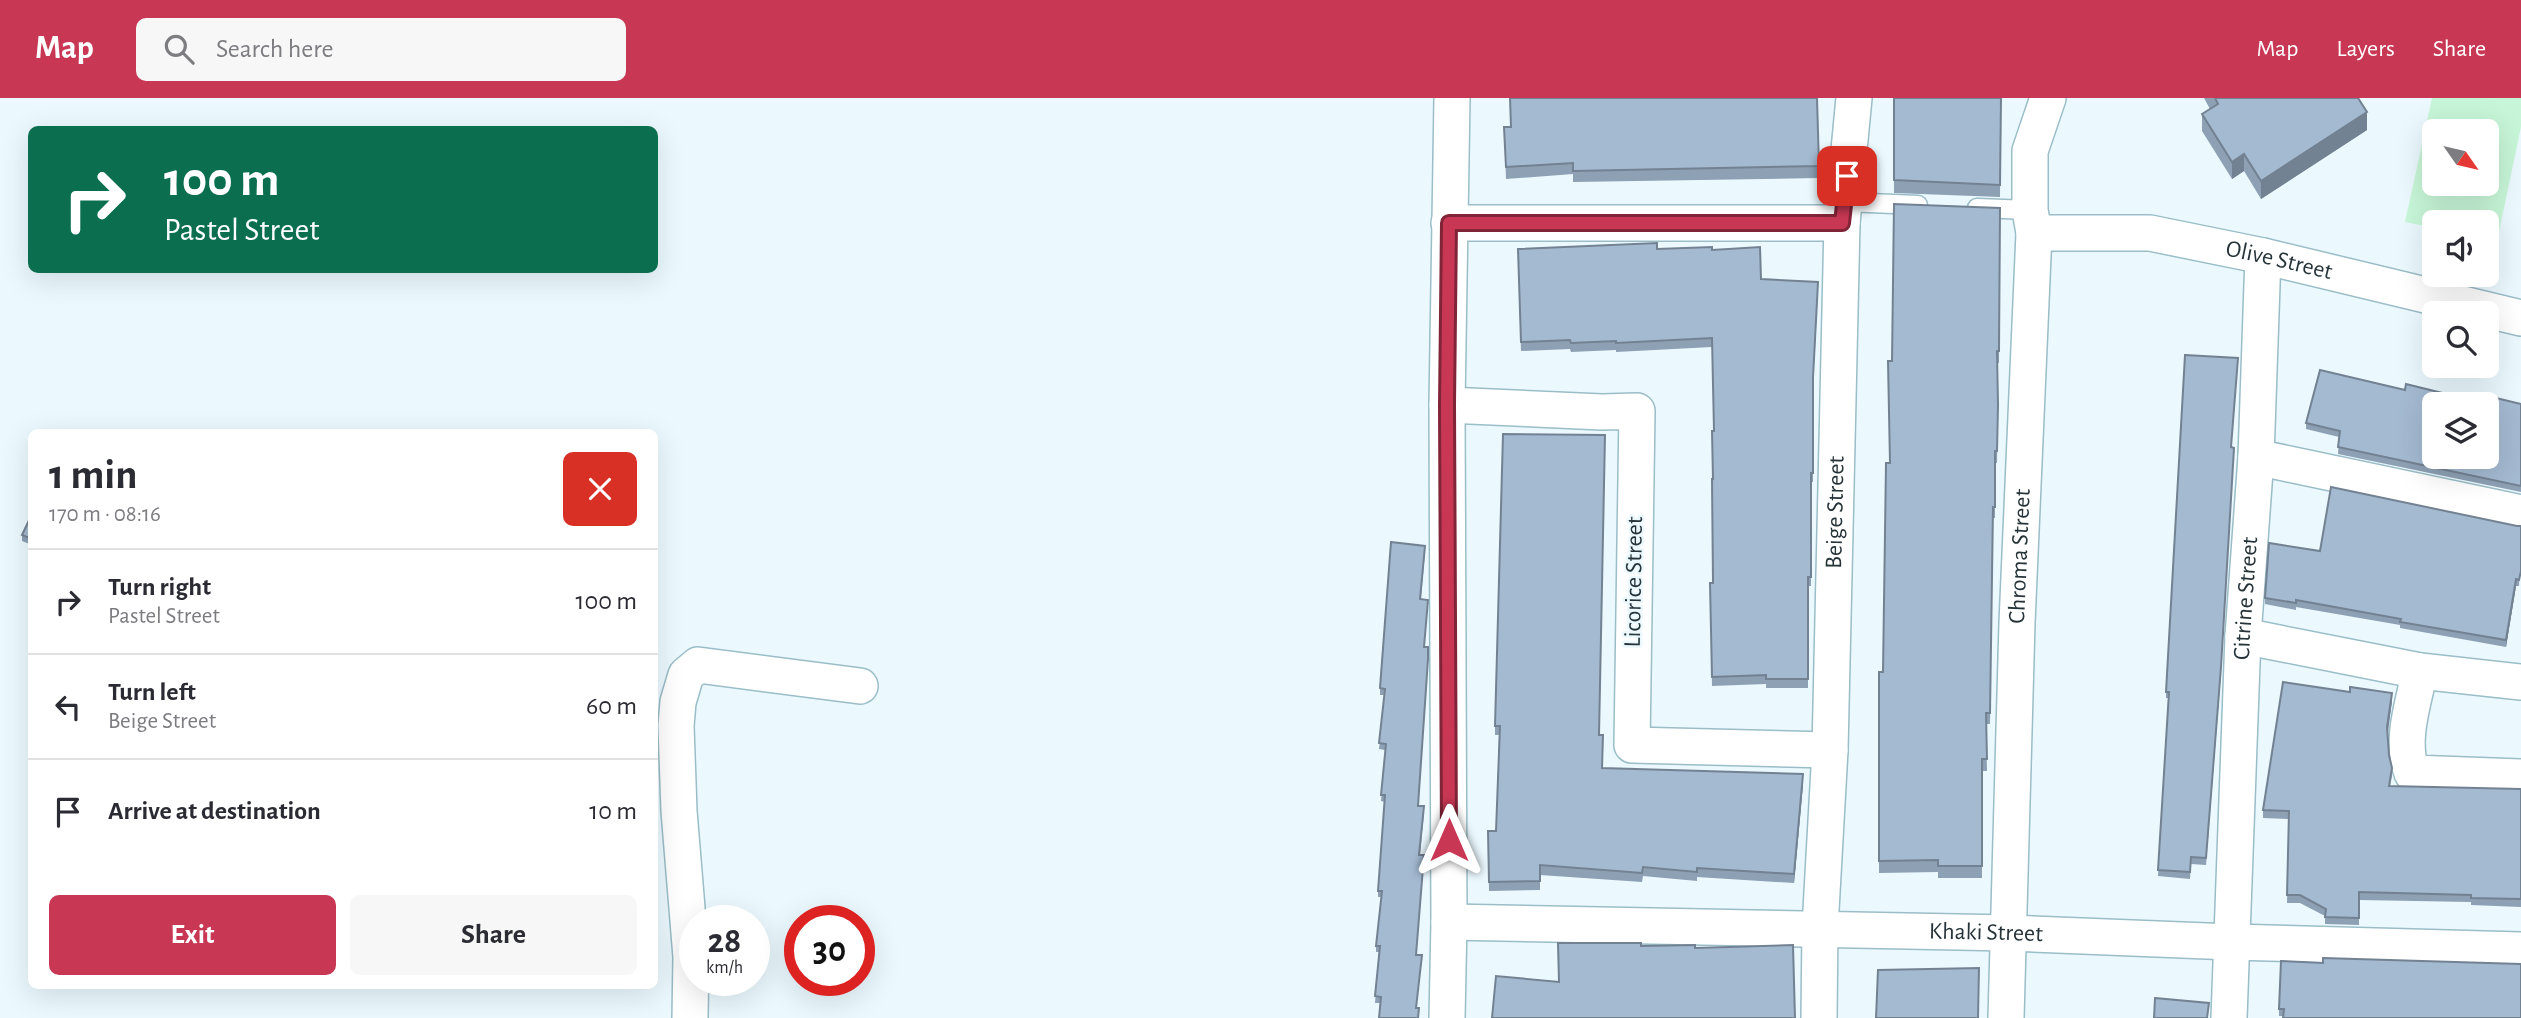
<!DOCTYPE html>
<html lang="en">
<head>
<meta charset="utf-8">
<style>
  body { margin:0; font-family:"Alegreya Sans",sans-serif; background:#f7f7f7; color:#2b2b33; height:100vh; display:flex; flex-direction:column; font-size:26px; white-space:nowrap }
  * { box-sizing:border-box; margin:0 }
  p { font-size:23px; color:#7c7c81 }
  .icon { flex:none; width:38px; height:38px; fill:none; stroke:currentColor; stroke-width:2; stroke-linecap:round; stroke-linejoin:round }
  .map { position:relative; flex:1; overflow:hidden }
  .sheet { position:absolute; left:28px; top:331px; width:630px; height:560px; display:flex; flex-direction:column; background:#fff; border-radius:10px; box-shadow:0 7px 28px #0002 }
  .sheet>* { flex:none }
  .hud { position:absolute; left:28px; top:28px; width:630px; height:147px; border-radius:10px; box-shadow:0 7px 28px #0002; background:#0b6e4f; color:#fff; overflow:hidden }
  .needle { width:46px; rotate:124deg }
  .fabs { position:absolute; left:2422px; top:21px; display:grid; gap:14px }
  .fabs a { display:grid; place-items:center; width:77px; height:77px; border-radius:10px; background:#fff; box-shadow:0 7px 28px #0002; font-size:35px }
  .speed { position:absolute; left:679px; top:807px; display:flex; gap:14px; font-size:35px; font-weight:700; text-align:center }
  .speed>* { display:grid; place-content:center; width:91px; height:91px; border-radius:50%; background:#fff; box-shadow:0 7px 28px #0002; line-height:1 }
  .speed small { font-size:18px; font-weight:400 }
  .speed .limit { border:10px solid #d22; background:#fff; color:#111 }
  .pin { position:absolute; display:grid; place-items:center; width:60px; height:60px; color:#fff; margin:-30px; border-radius:14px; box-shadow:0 4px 10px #0006 }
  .me { position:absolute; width:77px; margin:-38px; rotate:0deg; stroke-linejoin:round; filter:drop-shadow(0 0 5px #0008) }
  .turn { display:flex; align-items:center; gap:24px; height:147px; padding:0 21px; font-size:32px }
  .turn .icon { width:91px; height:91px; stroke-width:2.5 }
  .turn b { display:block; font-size:49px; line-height:60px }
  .round { display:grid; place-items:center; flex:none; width:74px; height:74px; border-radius:10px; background:#f7f7f7 }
  .headline { display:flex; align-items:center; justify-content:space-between; height:119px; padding:0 21px }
  h1 { font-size:42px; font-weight:700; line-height:52px }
  .cta { display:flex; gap:14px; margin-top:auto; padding:14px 21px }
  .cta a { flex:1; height:80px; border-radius:10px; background:#c83854; color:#fff; font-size:28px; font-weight:700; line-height:80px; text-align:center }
  .cta a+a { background:#f7f7f7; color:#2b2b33 }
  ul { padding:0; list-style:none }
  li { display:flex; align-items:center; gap:21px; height:105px; padding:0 21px; border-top:2px solid #e1e1e2 }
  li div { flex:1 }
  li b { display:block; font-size:26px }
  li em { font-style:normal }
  header { display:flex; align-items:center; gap:42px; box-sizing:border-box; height:98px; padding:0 35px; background:#c83854; color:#fff }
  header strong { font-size:33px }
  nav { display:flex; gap:38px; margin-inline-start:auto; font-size:24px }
  .search { width:490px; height:63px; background:#f7f7f7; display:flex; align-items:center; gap:18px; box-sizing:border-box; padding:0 24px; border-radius:10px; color:#7c7c81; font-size:26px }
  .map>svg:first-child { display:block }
  .green { fill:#c7f5d7; fill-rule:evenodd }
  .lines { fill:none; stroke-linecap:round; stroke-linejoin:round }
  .service-casing { stroke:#9abdc8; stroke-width:21 }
  .minor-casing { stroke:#9abdc8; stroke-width:38 }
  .service { stroke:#fff; stroke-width:18 }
  .minor { stroke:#fff; stroke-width:35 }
  .wall { fill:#8da0b4 }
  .shaded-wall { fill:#738292 }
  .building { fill:#a4bad1; stroke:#738292; stroke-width:2; fill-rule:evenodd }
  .route-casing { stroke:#822437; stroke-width:18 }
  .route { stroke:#c83854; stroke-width:12 }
  .labels { text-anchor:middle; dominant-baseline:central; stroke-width:5; stroke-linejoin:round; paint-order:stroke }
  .street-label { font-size:24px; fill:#263439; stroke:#ebf9fe }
</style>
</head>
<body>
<header>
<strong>Map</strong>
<div class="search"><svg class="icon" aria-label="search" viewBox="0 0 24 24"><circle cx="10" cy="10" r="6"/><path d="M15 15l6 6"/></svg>Search here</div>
<nav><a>Map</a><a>Layers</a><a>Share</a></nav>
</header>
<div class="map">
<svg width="2521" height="920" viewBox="0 0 2521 920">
  <rect width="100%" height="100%" fill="#ebf9fe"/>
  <path class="green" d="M2432 0H2521V29L2497 143 2487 141V124H2434V130L2405 124ZM2434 33H2487V86H2434Z"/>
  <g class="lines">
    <defs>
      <g id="service">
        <polyline points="1845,104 1918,107"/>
        <polyline points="1977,110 2030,112"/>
      </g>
      <g id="minor">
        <polyline points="1449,125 1842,125"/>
        <path id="s1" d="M2034 135H2150L2263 158 2521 220"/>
        <polyline points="1447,307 1602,314 1637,313 1632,647 1830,652"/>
        <polyline points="2256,359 2521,415"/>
        <polyline points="2243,538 2420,573 2521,584"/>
        <path d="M2420 573C2413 606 2400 643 2412 675L2521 679"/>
        <path id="s2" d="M1449 824 2009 835 2232 844 2521 852"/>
        <polyline points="690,920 691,859 679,713 676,628 678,604 686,577 698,567 860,588"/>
        <polyline points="1447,920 1449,824 1447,307 1452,0"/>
        <path id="s3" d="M1819 920 1820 830 1830 652 1842 125 1854 0"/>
        <path id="s4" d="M2006 920 2017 525 2034 135 2030 112V53L2048 0"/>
        <path id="s5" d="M2229 920 2243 538 2256 359 2263 158"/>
      </g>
    </defs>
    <use href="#service" class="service-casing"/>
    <use href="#minor" class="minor-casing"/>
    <use href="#service" class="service"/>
    <use href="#minor" class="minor"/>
  </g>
  <g class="wall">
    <polygon points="1817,0 1819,80 1573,84 1573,76 1506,81 1504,29"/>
    <polygon points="1894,0 2001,0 2000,99 1894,95"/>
    <polygon points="2204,0 2358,0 2367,32 2261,101 2244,73 2232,81 2202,33 2202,16 2210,11"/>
    <polygon points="2000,110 1999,265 1997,265 1998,319 1997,365 1995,365 1995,420 1993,420 1990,626 1986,626 1987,673 1982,673 1982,780 1938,780 1938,774 1879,775 1879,574 1883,574 1892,263"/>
    <polygon points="1518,151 1712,152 1761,181 1818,193 1813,288 1813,384 1811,384 1811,488 1808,488 1808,590 1766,590 1766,586 1712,588 1710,485 1713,485 1714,333 1712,249 1616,254 1616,252 1571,254 1570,251 1521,253"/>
    <polygon points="2405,292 2495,308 2521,306 2521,394 2338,356 2339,339 2306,331 2306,325"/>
    <polygon points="2232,350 2221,575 2206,767 2191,766 2190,781 2158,778 2169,600 2166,600 2166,594"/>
    <polygon points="32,416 32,447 22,443 22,437"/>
    <polygon points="2521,428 2519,488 2516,488 2506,549 2400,530 2400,527 2296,509 2296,512 2265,506 2265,500 2320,453"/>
    <polygon points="1425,454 1421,501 1425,549 1418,708 1424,715 1420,757 1416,857 1422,864 1380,905 1375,905 1379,854 1376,854 1376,848 1381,799 1378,799 1378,793 1385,704 1381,703 1385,652 1379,651 1385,597 1380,597 1380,590"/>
    <polygon points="2350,594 2392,603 2388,635 2389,657 2392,678 2390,688 2521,691 2521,809 2471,807 2471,804 2359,802 2359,827 2325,826 2325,818 2300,805 2287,805 2289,721 2263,720 2263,712"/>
    <polygon points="1495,628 1599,637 1602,670 1803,686 1794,785 1697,779 1697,783 1643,778 1642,784 1540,777 1540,792 1489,793 1488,733 1496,733 1499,637 1495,637"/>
    <polygon points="2323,865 2283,918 2279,918 2279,911"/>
  </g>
  <g class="shaded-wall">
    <polygon points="2367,14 2367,32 2261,101 2261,83"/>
    <polygon points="2244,56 2244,73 2232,81 2232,64"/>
    <polygon points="2516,481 2516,488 2506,549 2506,542"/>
    <polygon points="2392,595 2392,603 2387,637 2387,629"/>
    <polygon points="1803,676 1803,686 1794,785 1794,776"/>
  </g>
  <g class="building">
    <polygon points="1510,0 1817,0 1819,68 1573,73 1573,65 1506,69 1504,29 1511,29"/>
    <polygon points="1894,0 2001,0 2000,87 1894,82"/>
    <polygon points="2215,0 2358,0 2367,14 2261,83 2244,56 2232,64 2202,16 2218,6"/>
    <polygon points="1894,106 2000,110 1999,253 1997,253 1998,307 1997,353 1995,353 1995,409 1993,409 1990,615 1986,615 1987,661 1982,661 1982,768 1938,768 1938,762 1879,763 1879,574 1883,574 1886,365 1890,365 1888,263 1892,263"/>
    <polygon points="1657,145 1657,151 1712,149 1712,152 1760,149 1761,181 1818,184 1813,280 1813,375 1811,375 1811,479 1808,479 1808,581 1766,581 1766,577 1712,579 1710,485 1713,485 1712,381 1713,381 1712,333 1714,333 1712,240 1616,245 1616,243 1571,245 1570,242 1521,244 1518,151"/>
    <polygon points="2185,257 2238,260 2231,349 2234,350 2221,569 2206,760 2191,759 2190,774 2158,772 2169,594 2166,594"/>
    <path d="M2320 272 2405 292 2406 286 2495 308 2496 300 2521 306V388L2338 349 2340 333 2306 325ZM2434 306H2487V359H2434Z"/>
    <polygon points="1503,336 1605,337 1599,637 1603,637 1602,670 1803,676 1794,776 1697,770 1697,774 1643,769 1642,775 1540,767 1540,783 1489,784 1488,733 1496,733 1500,628 1495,628"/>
    <polygon points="2331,389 2517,428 2521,428 2521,473 2519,482 2516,481 2506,542 2400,524 2401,521 2296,502 2296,505 2265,500 2269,445 2320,453"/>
    <polygon points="32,416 32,441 22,437"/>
    <polygon points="1391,444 1425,448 1420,501 1428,502 1424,549 1428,549 1428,561 1418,708 1424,708 1419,757 1424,757 1416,857 1422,857 1416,910 1419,910 1418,920 1379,920 1381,899 1375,898 1380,848 1376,848 1382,793 1378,793 1385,697 1381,697 1386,646 1379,645 1385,591 1380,590"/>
    <polygon points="2283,584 2350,594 2350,589 2392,595 2387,629 2389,657 2392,670 2389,688 2521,691 2521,801 2471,800 2471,797 2359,794 2359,820 2325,819 2326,811 2300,797 2287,797 2289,713 2263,712"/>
    <polygon points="1558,845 1641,845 1641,848 1695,847 1695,850 1793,847 1795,920 1492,920 1496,878 1559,884"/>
    <polygon points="2323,860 2521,866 2521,920 2283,920 2284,911 2279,911 2281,863 2323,865"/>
    <polygon points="1979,870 1978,920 1876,920 1878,872"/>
    <polygon points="2155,900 2209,905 2207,920 2154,920"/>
  </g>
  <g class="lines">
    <defs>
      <polyline id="route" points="1449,742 1447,307 1449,125 1842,125 1847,78"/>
    </defs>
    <use href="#route" class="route-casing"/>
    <use href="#route" class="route"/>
  </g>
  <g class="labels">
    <g class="street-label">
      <text stroke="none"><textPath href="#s1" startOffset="248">Olive Street</textPath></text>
      <text stroke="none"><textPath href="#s3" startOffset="506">Beige Street</textPath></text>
      <text stroke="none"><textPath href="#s4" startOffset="462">Chroma Street</textPath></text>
      <text transform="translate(1634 484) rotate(-89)">Licorice Street</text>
      <text stroke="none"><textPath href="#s5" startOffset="420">Citrine Street</textPath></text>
      <text stroke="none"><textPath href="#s2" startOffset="537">Khaki Street</textPath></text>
    </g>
  </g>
</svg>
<div class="fabs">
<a><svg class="needle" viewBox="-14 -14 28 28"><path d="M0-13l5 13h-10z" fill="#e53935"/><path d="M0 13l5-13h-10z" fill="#7c7c81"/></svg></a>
<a><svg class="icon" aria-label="sound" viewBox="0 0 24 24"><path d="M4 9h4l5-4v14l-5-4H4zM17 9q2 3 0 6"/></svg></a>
<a><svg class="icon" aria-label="search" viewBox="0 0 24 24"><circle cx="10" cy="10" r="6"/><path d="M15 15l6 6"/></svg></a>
<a><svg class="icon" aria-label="layers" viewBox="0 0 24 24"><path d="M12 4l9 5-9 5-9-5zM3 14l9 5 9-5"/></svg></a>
</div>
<div class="speed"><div>28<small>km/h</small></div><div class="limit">30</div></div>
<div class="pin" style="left:1847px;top:78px;background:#d93025"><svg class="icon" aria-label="arrive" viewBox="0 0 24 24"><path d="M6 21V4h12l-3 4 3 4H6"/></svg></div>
<svg class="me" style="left:1449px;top:742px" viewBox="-20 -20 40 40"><path d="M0-17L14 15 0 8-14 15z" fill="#c83854" stroke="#fff" stroke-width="4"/></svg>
<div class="hud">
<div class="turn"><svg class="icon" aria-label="right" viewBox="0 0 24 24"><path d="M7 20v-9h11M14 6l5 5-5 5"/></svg><div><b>100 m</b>Pastel Street</div></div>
</div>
<section class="sheet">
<div class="headline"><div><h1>1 min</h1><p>170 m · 08:16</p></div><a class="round" style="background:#d93025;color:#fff"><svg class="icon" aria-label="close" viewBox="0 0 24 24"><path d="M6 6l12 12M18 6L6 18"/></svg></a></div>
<ul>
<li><svg class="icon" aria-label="right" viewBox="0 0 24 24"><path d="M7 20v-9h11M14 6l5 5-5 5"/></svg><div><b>Turn right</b><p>Pastel Street</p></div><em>100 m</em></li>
<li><svg class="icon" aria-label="left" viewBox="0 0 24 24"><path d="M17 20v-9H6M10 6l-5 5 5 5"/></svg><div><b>Turn left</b><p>Beige Street</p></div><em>60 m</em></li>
<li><svg class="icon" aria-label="arrive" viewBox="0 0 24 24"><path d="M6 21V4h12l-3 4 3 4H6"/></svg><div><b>Arrive at destination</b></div><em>10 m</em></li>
</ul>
<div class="cta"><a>Exit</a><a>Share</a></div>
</section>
</div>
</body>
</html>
